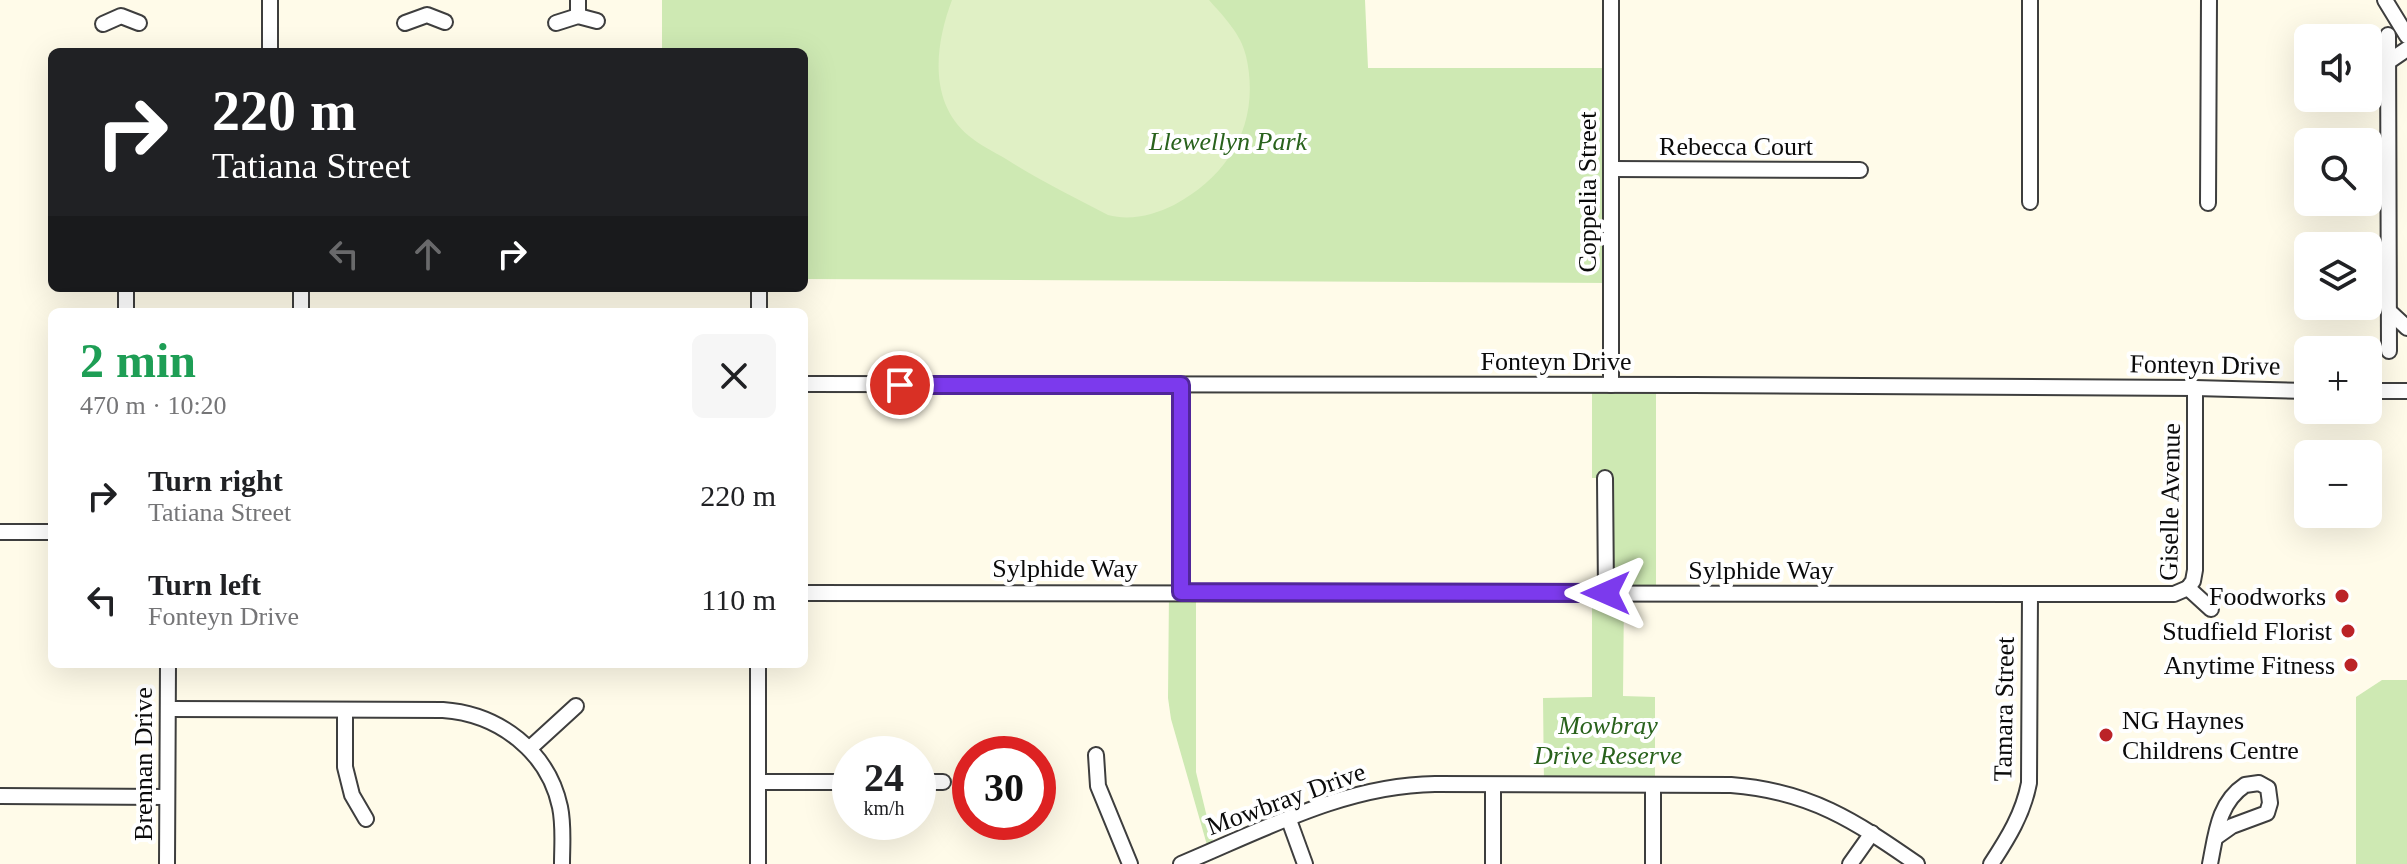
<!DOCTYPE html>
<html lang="en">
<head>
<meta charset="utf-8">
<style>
  body { margin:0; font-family:"Times New Roman",serif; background:#f6f6f6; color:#202124; height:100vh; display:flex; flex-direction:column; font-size:30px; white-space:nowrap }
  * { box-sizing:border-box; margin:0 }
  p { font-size:26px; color:#757577 }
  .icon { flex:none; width:44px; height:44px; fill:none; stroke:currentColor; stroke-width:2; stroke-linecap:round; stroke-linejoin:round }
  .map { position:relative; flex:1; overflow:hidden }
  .panel { position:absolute; left:48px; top:308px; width:760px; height:360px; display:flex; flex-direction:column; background:#fff; border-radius:12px; box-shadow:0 8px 32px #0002 }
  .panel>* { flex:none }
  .hud { position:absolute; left:48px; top:48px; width:760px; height:244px; border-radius:12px; box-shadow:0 8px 32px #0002; background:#202124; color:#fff; overflow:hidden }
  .buttons { position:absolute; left:2294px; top:24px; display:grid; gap:16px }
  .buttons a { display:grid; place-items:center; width:88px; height:88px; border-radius:12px; background:#fff; box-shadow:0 8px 32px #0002; font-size:40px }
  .speed { position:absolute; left:832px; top:736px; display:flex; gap:16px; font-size:40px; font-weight:700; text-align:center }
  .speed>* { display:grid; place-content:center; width:104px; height:104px; border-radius:50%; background:#fff; box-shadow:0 8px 32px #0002; line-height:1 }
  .speed small { font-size:20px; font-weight:400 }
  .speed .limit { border:12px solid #d22; background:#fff; color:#111 }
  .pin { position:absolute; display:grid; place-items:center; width:68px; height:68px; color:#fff; margin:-34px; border:4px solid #fff; border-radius:50%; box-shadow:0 2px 8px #0007 }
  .me { position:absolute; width:88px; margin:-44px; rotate:270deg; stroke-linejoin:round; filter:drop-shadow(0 0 6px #0008) }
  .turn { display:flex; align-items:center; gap:28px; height:168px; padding:0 32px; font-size:36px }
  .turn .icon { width:104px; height:104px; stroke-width:2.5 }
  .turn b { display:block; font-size:56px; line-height:68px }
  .lanes { display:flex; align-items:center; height:76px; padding:0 32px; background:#0003; justify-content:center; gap:40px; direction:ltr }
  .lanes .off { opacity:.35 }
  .round { display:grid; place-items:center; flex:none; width:84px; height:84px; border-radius:12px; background:#f6f6f6 }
  .head { display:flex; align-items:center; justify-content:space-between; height:136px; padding:0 32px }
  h1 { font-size:48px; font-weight:700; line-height:60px; color:#1e9e55 }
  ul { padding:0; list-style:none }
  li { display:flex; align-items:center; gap:24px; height:104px; padding:0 32px }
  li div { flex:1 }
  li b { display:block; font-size:30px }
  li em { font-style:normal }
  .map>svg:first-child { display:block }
  .green { fill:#cee9b3 }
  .pitch { fill:#e0f0c5 }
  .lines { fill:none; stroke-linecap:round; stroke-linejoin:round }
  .street-casing { stroke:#3e3e3e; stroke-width:18 }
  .street { stroke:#fff; stroke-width:14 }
  .route-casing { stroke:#51269a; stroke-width:20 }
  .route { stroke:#7c3aed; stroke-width:14 }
  .poi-dot { fill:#bb2327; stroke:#fff; stroke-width:3 }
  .labels { text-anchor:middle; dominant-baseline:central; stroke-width:8; stroke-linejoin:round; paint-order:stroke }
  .park-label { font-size:26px; font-style:italic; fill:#29621c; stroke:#fff }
  .street-label { font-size:26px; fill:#0b0b0b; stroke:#fff }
  .poi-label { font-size:26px; fill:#0b0b0b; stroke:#fff; text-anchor:end }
</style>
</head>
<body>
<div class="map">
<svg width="2407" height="864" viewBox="0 0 2407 864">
  <rect width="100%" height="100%" fill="#fffbe9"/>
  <g class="green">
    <polygon points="662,0 1365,0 1368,68 1611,68 1611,283 804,279 804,52 662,52"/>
    <polygon points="1592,385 1656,385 1656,594 1624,594 1623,696 1655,697 1655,785 1544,785 1543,698 1592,697 1592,593 1605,593 1605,478 1592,478"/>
    <polygon points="1169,592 1196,592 1196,772 1215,850 1209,852 1171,719 1168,698"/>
    <polygon points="2382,680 2407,680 2407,864 2356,864 2356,697"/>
  </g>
  <path class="pitch" d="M952 0H1209C1224 17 1241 34 1246 56 1261 121 1231 175 1174 205 1154 215 1130 221 1108 215 1074 197 1039 180 1006 159 994 152 980 145 969 136 928 102 935 45 952 0Z"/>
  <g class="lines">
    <defs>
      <g id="street">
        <polyline points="270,0 270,52"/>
        <polyline points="578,0 578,16"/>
        <polyline points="1611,0 1611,385"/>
        <polyline points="2030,0 2030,202"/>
        <polyline points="2385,0 2407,36"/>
        <polyline points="405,23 427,15 445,22"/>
        <polyline points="556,23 578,16 597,21"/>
        <polyline points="103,24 121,16 139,23"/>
        <polyline points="2388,35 2389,351"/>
        <polyline points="2388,62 2407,49"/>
        <polyline points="1611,169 1860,170"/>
        <polyline points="2208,203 2209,0"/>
        <polyline points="126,288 126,312"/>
        <polyline points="2389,311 2407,328"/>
        <polyline points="301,312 301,288"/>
        <polyline points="759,312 759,288"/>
        <polyline points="804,384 1693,385 2195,388 2308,391"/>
        <polyline points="2195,388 2195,570 2193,581 2188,588 2211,609"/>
        <polyline points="2368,391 2407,391"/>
        <polyline points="1605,478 1606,593"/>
        <polyline points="0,532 52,532"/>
        <polyline points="1181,592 1181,385"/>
        <polyline points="804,593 2030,594 2174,594 2188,588"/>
        <path d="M168 709 443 710C499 714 548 751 560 807 564 826 562 845 562 864"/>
        <polyline points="345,710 345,767 352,795 366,819"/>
        <polyline points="529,749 576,706"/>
        <polyline points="1096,755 1098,786 1130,864"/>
        <polyline points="758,782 850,782"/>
        <polyline points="918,782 943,782"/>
        <polyline points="1493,785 1493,864"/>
        <polyline points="1653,785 1653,864"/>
        <polyline points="0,796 167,797"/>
        <polyline points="1289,820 1305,864"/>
        <polyline points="167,864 168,664"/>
        <polyline points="758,864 758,664"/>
        <path d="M1181 864C1263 830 1345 785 1435 784L1731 785C1810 791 1855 821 1917 864"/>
        <polyline points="1850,864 1872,833"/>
        <path d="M1991 864C2008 838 2023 814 2029 783L2030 594"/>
        <path d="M2210 864C2216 834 2218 803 2245 785L2259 783 2268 788 2270 803 2267 813 2232 826 2215 838"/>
      </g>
    </defs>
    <use href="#street" class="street-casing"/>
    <use href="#street" class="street"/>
  </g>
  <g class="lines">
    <defs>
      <polyline id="route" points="900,385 1181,385 1181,592 1606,593"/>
    </defs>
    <use href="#route" class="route-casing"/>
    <use href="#route" class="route"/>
  </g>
  <g class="poi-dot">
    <circle cx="2342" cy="596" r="8"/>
    <circle cx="2348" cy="631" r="8"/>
    <circle cx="2351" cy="665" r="8"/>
    <circle cx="2106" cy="735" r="8"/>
  </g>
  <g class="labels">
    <g class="park-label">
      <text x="1228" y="141">Llewellyn Park</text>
      <text x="1608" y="725">Mowbray<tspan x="1608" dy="30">Drive Reserve</tspan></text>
    </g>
    <g class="street-label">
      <text x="1736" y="146">Rebecca Court</text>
      <text transform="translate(1587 192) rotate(-90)">Coppelia Street</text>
      <text x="1556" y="361">Fonteyn Drive</text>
      <text transform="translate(2205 365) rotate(1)">Fonteyn Drive</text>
      <text transform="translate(2170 502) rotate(-89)">Giselle Avenue</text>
      <text x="1065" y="568">Sylphide Way</text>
      <text x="1761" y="570">Sylphide Way</text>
      <text transform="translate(2004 709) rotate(-89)">Tamara Street</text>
      <text transform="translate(143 764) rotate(-90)">Brennan Drive</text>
      <text transform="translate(1286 799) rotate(-20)">Mowbray Drive</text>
    </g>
    <g class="poi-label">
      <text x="2326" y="596">Foodworks</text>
      <text x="2332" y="631">Studfield Florist</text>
      <text x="2335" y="665">Anytime Fitness</text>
      <text x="2122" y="720" text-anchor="start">NG Haynes<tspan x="2122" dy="30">Childrens Centre</tspan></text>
    </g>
  </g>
</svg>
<div class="buttons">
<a><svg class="icon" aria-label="sound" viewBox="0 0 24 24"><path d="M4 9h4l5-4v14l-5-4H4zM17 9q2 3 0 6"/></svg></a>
<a><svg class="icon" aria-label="search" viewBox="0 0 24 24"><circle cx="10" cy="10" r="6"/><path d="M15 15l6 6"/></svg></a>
<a><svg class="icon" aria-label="layers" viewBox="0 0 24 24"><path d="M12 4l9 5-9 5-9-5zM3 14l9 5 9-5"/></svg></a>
<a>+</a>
<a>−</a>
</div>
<div class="speed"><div>24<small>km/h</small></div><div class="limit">30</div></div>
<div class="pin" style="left:900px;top:385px;background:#d93025"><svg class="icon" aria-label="arrive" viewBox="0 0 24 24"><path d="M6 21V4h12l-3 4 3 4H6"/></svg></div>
<svg class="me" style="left:1606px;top:593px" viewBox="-20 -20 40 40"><path d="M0-17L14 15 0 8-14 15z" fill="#7c3aed" stroke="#fff" stroke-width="4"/></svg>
<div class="hud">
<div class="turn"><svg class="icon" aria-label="right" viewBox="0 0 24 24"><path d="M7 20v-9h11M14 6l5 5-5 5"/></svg><div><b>220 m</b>Tatiana Street</div></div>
<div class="lanes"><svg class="icon off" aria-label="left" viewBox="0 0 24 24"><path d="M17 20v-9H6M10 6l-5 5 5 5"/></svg><svg class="icon off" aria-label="ahead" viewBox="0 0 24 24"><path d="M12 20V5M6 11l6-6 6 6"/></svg><svg class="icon" aria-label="right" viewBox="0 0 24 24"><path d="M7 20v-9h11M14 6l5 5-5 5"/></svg></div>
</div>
<section class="panel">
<div class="head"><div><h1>2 min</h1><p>470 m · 10:20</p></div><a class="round"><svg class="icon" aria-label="close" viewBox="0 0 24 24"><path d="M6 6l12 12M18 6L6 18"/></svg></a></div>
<ul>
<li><svg class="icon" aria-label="right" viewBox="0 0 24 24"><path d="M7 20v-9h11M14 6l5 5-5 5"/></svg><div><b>Turn right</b><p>Tatiana Street</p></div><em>220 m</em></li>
<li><svg class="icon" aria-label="left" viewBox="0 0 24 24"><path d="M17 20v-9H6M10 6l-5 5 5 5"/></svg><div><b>Turn left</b><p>Fonteyn Drive</p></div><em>110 m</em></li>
</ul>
</section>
</div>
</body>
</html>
